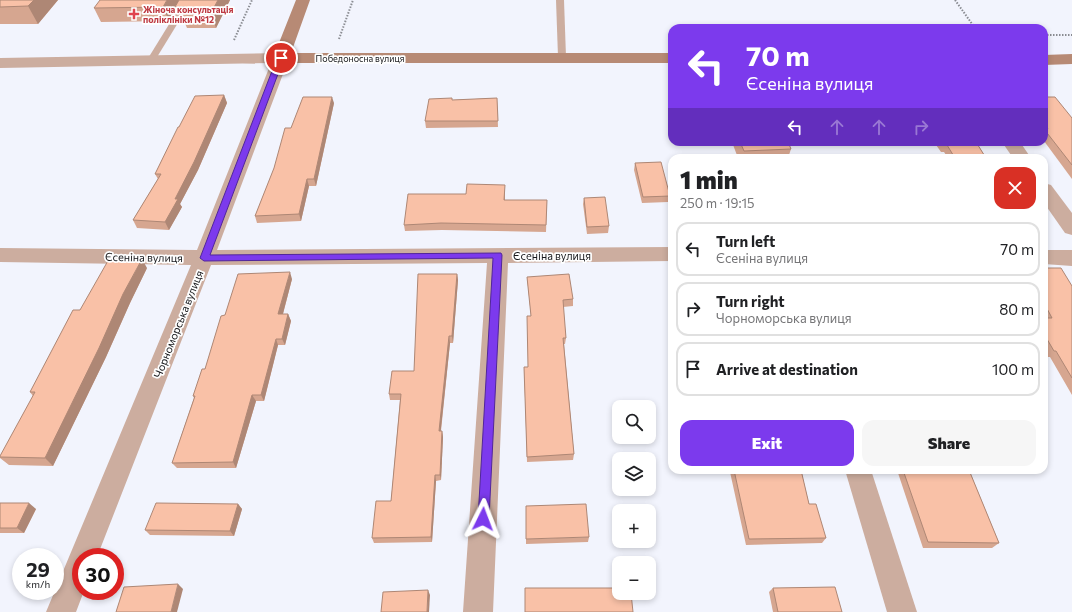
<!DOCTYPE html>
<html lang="en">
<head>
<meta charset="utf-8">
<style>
  body { margin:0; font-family:Commissioner,sans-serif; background:#f6f6f6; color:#202124; height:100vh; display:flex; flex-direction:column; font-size:15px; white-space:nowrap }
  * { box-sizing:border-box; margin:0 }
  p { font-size:13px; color:#757577 }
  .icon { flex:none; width:22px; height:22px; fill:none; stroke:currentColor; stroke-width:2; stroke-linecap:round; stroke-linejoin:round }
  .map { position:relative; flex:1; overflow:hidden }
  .details { position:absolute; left:668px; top:154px; width:380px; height:320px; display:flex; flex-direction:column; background:#fff; border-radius:12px; box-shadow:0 2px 6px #0003 }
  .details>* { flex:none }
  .guide { position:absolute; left:668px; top:24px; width:380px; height:122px; border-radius:12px; box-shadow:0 2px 6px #0003; background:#7c3aed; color:#fff; overflow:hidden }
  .tools { position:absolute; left:612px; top:400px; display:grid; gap:8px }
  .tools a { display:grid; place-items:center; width:44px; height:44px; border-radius:8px; background:#fff; box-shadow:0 2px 6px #0003; font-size:20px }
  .speed { position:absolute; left:12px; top:548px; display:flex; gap:8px; font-size:20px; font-weight:700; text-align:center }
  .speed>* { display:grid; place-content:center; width:52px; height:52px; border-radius:50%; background:#fff; box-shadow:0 2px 6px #0003; line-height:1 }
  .speed small { font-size:10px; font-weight:400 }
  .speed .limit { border:6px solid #d22; background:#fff; color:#111 }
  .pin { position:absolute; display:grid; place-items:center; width:34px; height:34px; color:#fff; margin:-17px; border:2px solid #fff; border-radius:50%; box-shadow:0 1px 4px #0007 }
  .me { position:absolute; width:44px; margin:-22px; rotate:3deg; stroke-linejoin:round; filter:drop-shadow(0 0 3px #0008) }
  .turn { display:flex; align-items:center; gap:14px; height:84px; padding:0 12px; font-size:18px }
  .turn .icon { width:52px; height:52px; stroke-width:2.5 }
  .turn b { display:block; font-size:28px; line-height:34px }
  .lanes { display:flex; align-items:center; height:38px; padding:0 12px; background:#0003; justify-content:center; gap:20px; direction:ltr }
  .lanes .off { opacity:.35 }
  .round { display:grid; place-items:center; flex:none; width:42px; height:42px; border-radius:12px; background:#f6f6f6 }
  .summary { display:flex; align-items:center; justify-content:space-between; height:68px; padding:0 12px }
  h1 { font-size:24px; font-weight:800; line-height:30px }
  .button { display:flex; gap:8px; margin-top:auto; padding:8px 12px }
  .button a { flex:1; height:46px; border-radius:12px; background:#7c3aed; color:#fff; font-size:16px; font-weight:800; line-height:46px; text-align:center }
  .button a+a { background:#f6f6f6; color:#202124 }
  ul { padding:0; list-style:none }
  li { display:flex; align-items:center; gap:12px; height:54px; margin:0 8px 6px; padding:0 4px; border:2px solid #e0e0e0; border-radius:12px }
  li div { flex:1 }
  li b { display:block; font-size:15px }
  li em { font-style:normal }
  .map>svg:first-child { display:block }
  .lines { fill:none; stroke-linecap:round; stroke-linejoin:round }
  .path { stroke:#8a8c92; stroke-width:2; stroke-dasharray:1.5 1.5; stroke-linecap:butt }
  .lane { fill:#ccad9f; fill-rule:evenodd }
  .street { fill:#ccad9f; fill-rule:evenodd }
  .secondary { fill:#b78a75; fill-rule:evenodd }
  .wall { fill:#d6a690 }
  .shaded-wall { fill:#ae8775 }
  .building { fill:#f9c1a7; stroke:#ae8775 }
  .route { fill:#7c3aed; stroke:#51269a }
  .health-dot { fill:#e0444e; stroke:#fff; stroke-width:1.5 }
  .labels { text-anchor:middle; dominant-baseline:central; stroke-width:3.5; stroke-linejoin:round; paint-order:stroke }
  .far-health-label { font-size:9px; font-weight:bold; fill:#be3a42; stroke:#fff; text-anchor:start }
  .far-street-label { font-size:9px; fill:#16171a; stroke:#fff }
  .street-label { font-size:11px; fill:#16171a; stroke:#fff }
</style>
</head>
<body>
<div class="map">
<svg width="1072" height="612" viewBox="0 0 1072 612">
  <rect width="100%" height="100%" fill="#f2f4fd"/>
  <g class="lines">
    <g class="path">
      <polyline points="955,0 975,28"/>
      <polyline points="1044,35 1072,35"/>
      <polyline points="339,39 353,0"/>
      <polyline points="234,40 252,0"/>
    </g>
    <g class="lane">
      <polygon points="184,0 192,0 154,62 148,62 147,60"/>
      <polygon points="556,0 564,0 566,57 562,60 558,57"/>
    </g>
    <g class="street">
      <polygon points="281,53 287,55 289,58 217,250 672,247 672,261 508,263 493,612 463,612 487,263 211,265 97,557 81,557 81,591 84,591 76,612 46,612 191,265 0,262 0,248 197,250 271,63 0,68 0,58"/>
      <polygon points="1002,142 1020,142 1031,158 1013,158"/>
      <polygon points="1044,183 1051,185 1072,213 1072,235 1065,233 1044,203"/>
      <polygon points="1044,250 1072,250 1072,266 1044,264"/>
      <polygon points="845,470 871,470 917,612 887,612"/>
    </g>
    <g class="secondary">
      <polygon points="296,0 310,0 291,53 672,53 672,63 281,63 275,61 273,58"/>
      <polygon points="1072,54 1072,64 1044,65 1044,55"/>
    </g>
  </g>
  <g class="wall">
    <polygon points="0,0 58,0 38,24 0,24"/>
    <polygon points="230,0 216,28 187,28 184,21 181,21 176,10 169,21 101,22 94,8"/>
    <polygon points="224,95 227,103 198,170 180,204 182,207 169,230 137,228 133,220 158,179 155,174 179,127"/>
    <polygon points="1044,97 1072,118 1072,179 1044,141"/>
    <polygon points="497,98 498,127 426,128 425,121 453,100"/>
    <polygon points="334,103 316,186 309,186 301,221 257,223 255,216 291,128"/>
    <polygon points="732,142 788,142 791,149 788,158 738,158"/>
    <polygon points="934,142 976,142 986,158 948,158 944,152 941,152"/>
    <polygon points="635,163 670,196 668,202 642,203 634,170"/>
    <polygon points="505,192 505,200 547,200 546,232 442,230 405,231 404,225 466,194"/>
    <polygon points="584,198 609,226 608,233 587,234 583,204"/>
    <polygon points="147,268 130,303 106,357 53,466 9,465 0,458 0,457 33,396 30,392 80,310"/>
    <polygon points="1044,268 1072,286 1072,395 1050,357 1048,357 1044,350"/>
    <polygon points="457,274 458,280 453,343 450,343 441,431 442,431 443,437 441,480 436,481 432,542 374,543 372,538 391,501 400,400 390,400 389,394 414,371"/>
    <polygon points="527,277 573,299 573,306 563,307 566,338 565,344 564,344 574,454 573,460 527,462 524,367 528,367 531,316"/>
    <polygon points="292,279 283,314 288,314 291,321 285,345 278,345 264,401 256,401 236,468 177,468 172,463 194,398 193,396 205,369 225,315"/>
    <polygon points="721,470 801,470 809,504 826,538 822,543 746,545 730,472 722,472"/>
    <polygon points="897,470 969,470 999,543 992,548 923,548"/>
    <polygon points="0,503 36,509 24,533 0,533"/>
    <polygon points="238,504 242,509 234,536 150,535 145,530"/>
    <polygon points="589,537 588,542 526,544 526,539"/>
    <polygon points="773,588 842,612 773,612 769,592"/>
  </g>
  <g class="shaded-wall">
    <polygon points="34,0 58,0 38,24 28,6"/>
    <polygon points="167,0 182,0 175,7 176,10 169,21 163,7"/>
    <polygon points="218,0 230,0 216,28 211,13"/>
    <polygon points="224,95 227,103 198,170 180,204 182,207 169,230 165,222 175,199"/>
    <polygon points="332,97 334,103 316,186 314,179"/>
    <polygon points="307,179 309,186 301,221 299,214"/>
    <polygon points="505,185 505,192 504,207 504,200"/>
    <polygon points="142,259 147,268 130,303 106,357 53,466 45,458 123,294"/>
    <polygon points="290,272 292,279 281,321 278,314"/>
    <polygon points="457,274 458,280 453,343 452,336"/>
    <polygon points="288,314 291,321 285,345 282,339"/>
    <polygon points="449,336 450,343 440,437 439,431"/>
    <polygon points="276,339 278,345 264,401 261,395"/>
    <polygon points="252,395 256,401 236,468 233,462"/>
    <polygon points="442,431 443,437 441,480 440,475"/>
    <polygon points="435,475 436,481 432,542 431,537"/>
    <polygon points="29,503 36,509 24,533 17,528"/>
    <polygon points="238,504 242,509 234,536 230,531"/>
    <polygon points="178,584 183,589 177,612 171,612"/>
    <polygon points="428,590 430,595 429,612 427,612"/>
  </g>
  <g class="building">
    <polygon points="0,0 34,0 28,6 0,7"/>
    <polygon points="100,0 167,0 163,7 94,8"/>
    <polygon points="179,0 218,0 211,13 181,13 185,7 175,7"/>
    <polygon points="224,95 194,162 175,199 178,199 165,222 133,220 161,174 155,174 178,127 179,127 195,96"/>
    <polygon points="303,97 332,97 314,179 307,179 299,214 255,216 274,168 285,128 291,128"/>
    <polygon points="1044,97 1055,97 1072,118 1072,165 1044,129 1048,129 1044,123"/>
    <polygon points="452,98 452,100 497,98 498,121 425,121 429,99"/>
    <polygon points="740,142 788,142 791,149 744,151"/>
    <polygon points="942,142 976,142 986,158 955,158 947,145 944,145"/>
    <polygon points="661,162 670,196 643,197 635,163"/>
    <polygon points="467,184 505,185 504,200 547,200 546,225 441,223 404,225 408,194 466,194"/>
    <polygon points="605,197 609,226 587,227 584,198"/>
    <polygon points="109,259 142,259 123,294 99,348 45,458 0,457 0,456 35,392 30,392 73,310 80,310"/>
    <polygon points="1044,268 1061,268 1072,286 1072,378 1056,351 1054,351 1044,334 1044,318 1052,318 1044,303"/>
    <polygon points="290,272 278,314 288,314 282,339 276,339 261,395 252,395 233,462 172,463 195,396 193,396 202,369 205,369 221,316 225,315 238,274"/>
    <polygon points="418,274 457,274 452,336 449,336 439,431 442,431 440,475 435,475 431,537 372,538 376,501 391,501 401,394 389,394 392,371 414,371"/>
    <polygon points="569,274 573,299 563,300 566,338 563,338 574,454 527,457 524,367 528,367 527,316 531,316 527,277"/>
    <polygon points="734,470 801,470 809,504 816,504 826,538 749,539"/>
    <polygon points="903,470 969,470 999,543 928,542"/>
    <polygon points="0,503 29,503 17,528 0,528"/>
    <polygon points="156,503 238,504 230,531 145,530"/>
    <polygon points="586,504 589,537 526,539 526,506"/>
    <polygon points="178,584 171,612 116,612 124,587"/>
    <polygon points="835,587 842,612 778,612 773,588"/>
    <polygon points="525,588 619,588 619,593 631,593 633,612 525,612"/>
    <polygon points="428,590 427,612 381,612 383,592"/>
  </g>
  <polygon class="route" points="281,56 284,58 210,255 501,253 502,255 489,519 487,523 483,524 479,523 478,519 493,258 204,261 200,258 277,58"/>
  <path class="health-dot" d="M132 8h4v4h4v4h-4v4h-4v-4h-4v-4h4z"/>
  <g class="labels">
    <g class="far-health-label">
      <text x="143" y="9">Жіноча консультація<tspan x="143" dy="10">поліклініки №12</tspan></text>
    </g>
    <g class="far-street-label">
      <text x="360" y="58">Победоносна вулиця</text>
    </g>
    <g class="street-label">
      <text x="552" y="255">Єсеніна вулиця</text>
      <text transform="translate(144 257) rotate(1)">Єсеніна вулиця</text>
      <text transform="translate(178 324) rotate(-68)">Чорноморська вулиця</text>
    </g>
  </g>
</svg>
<div class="tools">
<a><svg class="icon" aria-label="search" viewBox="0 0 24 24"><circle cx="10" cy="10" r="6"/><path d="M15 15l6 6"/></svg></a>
<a><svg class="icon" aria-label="layers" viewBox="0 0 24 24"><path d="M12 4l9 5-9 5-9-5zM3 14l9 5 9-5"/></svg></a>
<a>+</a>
<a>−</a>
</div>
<div class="speed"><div>29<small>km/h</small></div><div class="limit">30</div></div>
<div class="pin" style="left:281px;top:58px;background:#d93025"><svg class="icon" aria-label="arrive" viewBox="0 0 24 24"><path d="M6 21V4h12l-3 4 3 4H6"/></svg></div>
<svg class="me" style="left:483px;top:519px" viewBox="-20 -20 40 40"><path d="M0-17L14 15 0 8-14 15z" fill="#7c3aed" stroke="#fff" stroke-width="4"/></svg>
<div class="guide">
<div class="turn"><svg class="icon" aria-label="left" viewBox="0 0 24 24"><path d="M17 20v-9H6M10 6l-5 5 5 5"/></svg><div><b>70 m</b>Єсеніна вулиця</div></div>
<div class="lanes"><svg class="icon" aria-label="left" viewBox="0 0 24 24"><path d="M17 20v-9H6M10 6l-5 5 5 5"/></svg><svg class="icon off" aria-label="ahead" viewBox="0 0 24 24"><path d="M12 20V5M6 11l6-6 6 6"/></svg><svg class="icon off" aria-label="ahead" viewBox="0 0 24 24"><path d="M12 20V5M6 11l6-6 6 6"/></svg><svg class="icon off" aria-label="right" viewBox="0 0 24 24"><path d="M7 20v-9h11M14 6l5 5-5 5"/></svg></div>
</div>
<section class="details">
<div class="summary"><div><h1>1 min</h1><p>250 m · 19:15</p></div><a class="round" style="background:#d93025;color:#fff"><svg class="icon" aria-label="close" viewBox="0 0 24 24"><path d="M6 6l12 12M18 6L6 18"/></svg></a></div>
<ul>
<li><svg class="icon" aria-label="left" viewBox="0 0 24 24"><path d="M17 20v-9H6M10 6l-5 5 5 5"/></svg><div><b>Turn left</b><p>Єсеніна вулиця</p></div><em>70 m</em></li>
<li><svg class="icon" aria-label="right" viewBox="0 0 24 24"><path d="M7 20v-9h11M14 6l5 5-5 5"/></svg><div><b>Turn right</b><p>Чорноморська вулиця</p></div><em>80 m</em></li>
<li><svg class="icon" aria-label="arrive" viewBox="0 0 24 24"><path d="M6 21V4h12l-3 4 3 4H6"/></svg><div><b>Arrive at destination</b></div><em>100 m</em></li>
</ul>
<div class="button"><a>Exit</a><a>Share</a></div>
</section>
</div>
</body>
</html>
